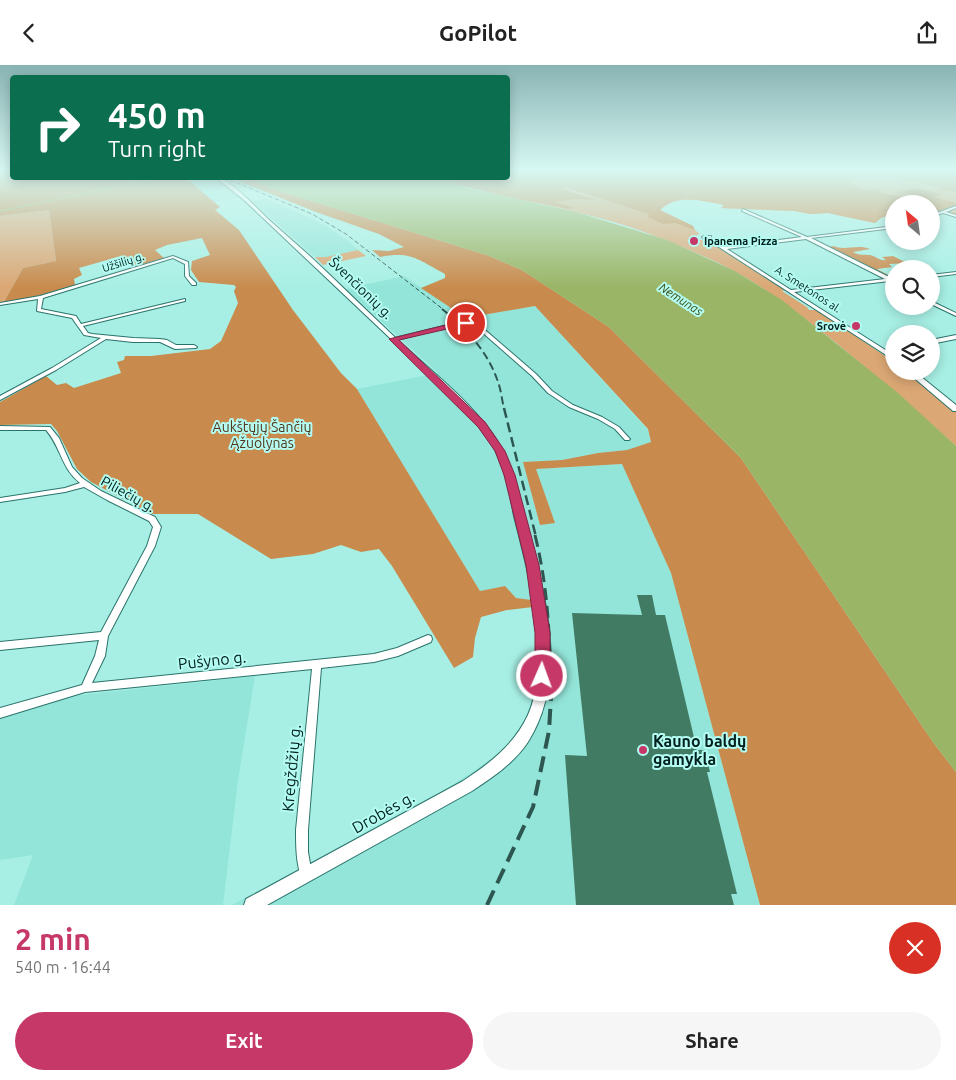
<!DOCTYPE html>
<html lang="en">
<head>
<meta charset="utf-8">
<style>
  body { margin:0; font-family:Ubuntu,sans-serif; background:#f6f6f6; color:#222; height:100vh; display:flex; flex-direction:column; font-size:19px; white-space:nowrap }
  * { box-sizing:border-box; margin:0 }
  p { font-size:16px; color:#767676 }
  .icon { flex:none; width:28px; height:28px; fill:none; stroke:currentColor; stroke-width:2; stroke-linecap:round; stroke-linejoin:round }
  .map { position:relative; height:840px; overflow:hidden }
  .details { display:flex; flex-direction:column; background:#fff; flex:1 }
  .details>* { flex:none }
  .hud { position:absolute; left:10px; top:10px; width:500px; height:105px; border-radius:5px; box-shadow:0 2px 12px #0003; background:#0b6e4f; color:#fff; overflow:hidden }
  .needle { width:32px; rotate:331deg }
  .fabs { position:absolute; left:885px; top:130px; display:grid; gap:10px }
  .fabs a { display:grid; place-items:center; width:55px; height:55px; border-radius:50%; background:#fff; box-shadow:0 2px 12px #0003; font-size:25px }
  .pin { position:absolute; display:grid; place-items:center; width:42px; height:42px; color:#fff; margin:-21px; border:2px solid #fff; border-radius:50%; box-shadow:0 1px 5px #0007 }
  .me { position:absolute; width:55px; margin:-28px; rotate:2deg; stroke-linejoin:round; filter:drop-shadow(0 0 4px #0008) }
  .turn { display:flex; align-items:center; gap:18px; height:105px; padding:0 15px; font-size:22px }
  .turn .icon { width:65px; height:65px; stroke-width:2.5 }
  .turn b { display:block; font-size:35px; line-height:42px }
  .round { display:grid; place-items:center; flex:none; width:52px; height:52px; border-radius:26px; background:#f6f6f6 }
  .head { display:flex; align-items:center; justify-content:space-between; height:85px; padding:0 15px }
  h1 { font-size:30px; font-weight:700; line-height:38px; color:#c63868 }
  .button { display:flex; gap:10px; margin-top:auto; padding:10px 15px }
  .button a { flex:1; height:58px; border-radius:30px; background:#c63868; color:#fff; font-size:20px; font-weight:700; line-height:58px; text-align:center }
  .button a+a { background:#f6f6f6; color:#222 }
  header { display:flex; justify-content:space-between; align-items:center; height:65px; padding:0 15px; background:#fff; font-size:22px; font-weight:700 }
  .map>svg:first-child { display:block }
  .built { fill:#93e5d9 }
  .green { fill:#dba774 }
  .forest { fill:#c98b4d }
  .water { fill:#9ab566 }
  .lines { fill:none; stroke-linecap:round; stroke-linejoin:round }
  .stream { stroke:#9ab566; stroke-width:1 }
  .building { fill:#427b63 }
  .minor-casing { stroke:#2a736b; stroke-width:2 }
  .tertiary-casing { stroke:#2a736b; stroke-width:2 }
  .minor { fill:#fff; fill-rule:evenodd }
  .tertiary { fill:#fff; fill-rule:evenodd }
  .rail-far4 { stroke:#2d5651; stroke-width:1; stroke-dasharray:4.5 2.5; stroke-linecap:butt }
  .rail-far3 { stroke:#2d5651; stroke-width:2; stroke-dasharray:8 4; stroke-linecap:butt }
  .rail-far2 { stroke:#2d5651; stroke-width:2.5; stroke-dasharray:10 5; stroke-linecap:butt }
  .rail-far1 { stroke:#2d5651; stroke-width:3; stroke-dasharray:12 6; stroke-linecap:butt }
  .rail { stroke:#2d5651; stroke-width:4; stroke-dasharray:16 8; stroke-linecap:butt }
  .route { fill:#c63868; stroke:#812444 }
  .poi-dot { fill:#c63868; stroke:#b4fcf2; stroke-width:2 }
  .labels { text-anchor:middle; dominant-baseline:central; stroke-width:4; stroke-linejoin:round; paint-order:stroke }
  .far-poi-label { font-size:11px; font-weight:bold; fill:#02201d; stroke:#b4fcf2; text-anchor:start }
  .far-street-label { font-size:11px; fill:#02201d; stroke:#b4fcf2 }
  .far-water-label { font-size:12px; font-style:italic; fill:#35460b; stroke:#b4fcf2 }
  .street-label { font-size:14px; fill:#02201d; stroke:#b4fcf2 }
  .park-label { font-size:14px; fill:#51361b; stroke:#b4fcf2 }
  .near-street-label { font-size:16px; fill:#02201d; stroke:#b4fcf2 }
  .near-poi-label { font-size:16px; font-weight:bold; fill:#02201d; stroke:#b4fcf2; text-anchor:start }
</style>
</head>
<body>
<header><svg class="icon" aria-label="back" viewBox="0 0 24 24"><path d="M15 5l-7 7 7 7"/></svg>GoPilot<svg class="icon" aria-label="share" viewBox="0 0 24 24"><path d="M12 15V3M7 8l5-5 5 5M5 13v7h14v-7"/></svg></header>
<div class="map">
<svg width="956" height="840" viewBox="0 0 956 840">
  <rect width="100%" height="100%" fill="#a7efe4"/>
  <g class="built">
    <polygon points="186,113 216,113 241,132 214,137"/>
    <polygon points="267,134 325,160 347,175 358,185 326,192 315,192 252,136"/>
    <polygon points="404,211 466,253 535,241 648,365 651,377 627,385 598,388 562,395 523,397 555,458 535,404 622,399 671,508 760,840 232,840 448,723 493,693 510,677 522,661 534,630 537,605 537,580 532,535 516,533 505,521 480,526 357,324 438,308 346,224"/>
    <polygon points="255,611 238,715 223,840 14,840 33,790 0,795 0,652 70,631"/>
  </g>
  <g class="green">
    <path d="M508 105H956V150L941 145 931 149V139H894V148L881 153 875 158 828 148 810 149 795 146 721 143 724 140C702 136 678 128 660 145L693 161 695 165 700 169 697 170 698 174 710 177 786 225 782 226 807 242 809 245H818L894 297V306H906L956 347V381C916 345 876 311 835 277 803 252 772 227 736 207 714 195 690 185 667 176 592 144 510 136 433 113L508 112Z"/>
    <polygon points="49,145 56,196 23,203 4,237 0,237 0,151"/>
    <polygon points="358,185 366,191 323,200 315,192 326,192"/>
  </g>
  <g class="forest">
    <polygon points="0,105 12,105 12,112 189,113 186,113 220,142 215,145 239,165 293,245 341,308 357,324 480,526 505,521 516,533 532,535 533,542 507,545 481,552 475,573 473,592 454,603 392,501 379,484 361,487 341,480 313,489 271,494 198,449 152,449 91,417 77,404 57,366 51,359 0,360 0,337 46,311 57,320 66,318 74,323 121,308 117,297 124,295 125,291 151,291 210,284 221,276 238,238 234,226 236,222 234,220 199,217 191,205 192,196 210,190 202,173 167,180 155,185 164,193 137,201 121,191 79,203 82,210 74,214 75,220 27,234 4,237 23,203 56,196 49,145 0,151"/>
    <path d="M508 105H956V121L954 122 956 123V127L937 125 940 123 934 121C915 118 864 105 850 118L865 125 878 124 881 127 901 132 920 133V131L905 127C915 120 932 127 943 129L933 132 956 138V140L931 149V139H894V148L881 153 875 158 828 148 810 149 795 146 721 143 724 140C702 136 678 128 660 145L693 161 695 165 675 158 663 159 648 152 649 149 565 122 562 124 596 135 574 134 554 137 572 142 569 144 502 131 433 113 508 112Z"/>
    <path d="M233 113H250L273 124 487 190 522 205 609 262 741 393 933 677 956 707V840H760L671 508 622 399 536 404 555 458 540 460 523 397 562 395 598 388 627 385 651 377 648 364 535 241 466 253 421 223 445 213V209C418 195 412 186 380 192L372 185 389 186 404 182 379 169 316 147 238 116Z"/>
    <path d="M834 181C844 186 858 179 870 184L853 187C860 191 862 189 870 190 876 191 879 196 886 195L882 192 893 191 907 198 889 199 892 202 877 204 894 213 891 214 828 182Z"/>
  </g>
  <polygon class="water" points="250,113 433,113 467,123 576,147 667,175 735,206 782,235 898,328 956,381 956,707 933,677 741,393 609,262 522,205 487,190 273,124"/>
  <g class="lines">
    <polyline class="stream" points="0,146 165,112"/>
  </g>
  <polygon class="building" points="637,530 652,530 656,550 665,550 697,685 705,685 710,707 707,707 737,829 731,829 734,840 576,840 565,690 587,691 572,548 642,550"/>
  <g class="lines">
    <defs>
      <g id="minor">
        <polygon points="956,141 956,143 946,147 956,150 956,152 943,148 931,152 931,150"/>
        <path d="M743 144 807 172 894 161V163L811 173 893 214 894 215V218L890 216 794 227 887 286V288H883L708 175V173H703L702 172 704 171H711V174L724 182 802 172 742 146ZM806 174 885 214 791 225 727 184Z"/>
        <polygon points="173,191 188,197 189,211 196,218 196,220 192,220 185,211 185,199 173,193 43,233 41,244 76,251 81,259 185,234 185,236 83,261 88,268 92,269 133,273 160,274 167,275 176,280 194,280 197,282 196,283 175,284 160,277 133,277 106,274 56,305 0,335 0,331 52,303 101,273 84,270 72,253 37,246 38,234 0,240 0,238 40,231"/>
        <polygon points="956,207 956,209 931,212 931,210"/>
        <polygon points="931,236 956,248 956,251 931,239"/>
        <polygon points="460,257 478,259 536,309 552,326 573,340 602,352 619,362 629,373 630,374 629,375 625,375 615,364 598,354 569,342 548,328 532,311 475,261 460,259 393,276 390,274"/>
        <path d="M0 361 50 362 59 373 72 402 82 413 101 426 155 452 161 462 155 481 108 571 105 591 92 618 374 589 397 583 428 570 431 571 432 574 431 577 398 591 374 597 321 603 308 765V787L312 810 310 814 306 816 302 814C296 799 296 781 296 765L312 604 85 627 0 653V643L82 620 95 591 99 575 0 585V577L101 567 147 481 153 462 149 456 107 435 84 422 65 427 0 437V433L65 423 80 418C61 403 61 382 46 365H0Z"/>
      </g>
      <g id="tertiary">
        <path d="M215 112C220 112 219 112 223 114 239 124 253 139 267 153 282 167 298 180 313 194 344 223 373 252 403 280 434 308 467 334 492 368 513 397 518 431 528 466 546 532 568 614 528 677 514 698 493 712 472 726L267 840H244L246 834 463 716C490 698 514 680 528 650 534 637 536 622 537 609 542 555 527 503 514 451 510 430 507 409 497 389 486 365 466 346 447 327L244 135Z"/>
        <polygon points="956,270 956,274 931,279 931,275"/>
        <polygon points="885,285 894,291 894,296 883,288 882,287"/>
        <polygon points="906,306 914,306 956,340 956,346 953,346"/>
      </g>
    </defs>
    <use href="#minor" class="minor-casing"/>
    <use href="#tertiary" class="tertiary-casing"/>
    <use href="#minor" class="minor"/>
    <use href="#tertiary" class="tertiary"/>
    <polyline class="rail-far4" points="223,112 312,149 346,169 444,245"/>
    <path class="rail-far3" d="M442 244C465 262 487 286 497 314 501 324 502 335 504 344"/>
    <polyline class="rail-far2" points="504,343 536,472"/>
    <path class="rail-far1" d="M535 470C549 527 550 576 551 634"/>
    <polyline class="rail" points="487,840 533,742 549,666 551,632"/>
  </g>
  <linearGradient id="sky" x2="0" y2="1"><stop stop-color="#89b4b4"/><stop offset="0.47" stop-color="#d7f8f3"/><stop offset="1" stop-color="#d7f8f3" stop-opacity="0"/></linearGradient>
  <rect width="956" height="223" fill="url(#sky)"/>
  <polygon class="route" points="466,255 469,256 469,259 399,275 485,357 505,386 515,410 539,500 550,568 550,611 548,616 542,618 537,616 535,611 535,568 526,500 504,410 495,386 478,362 389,274"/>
  <g class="poi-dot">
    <circle cx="694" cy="176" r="5"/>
    <circle cx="856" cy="261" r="5"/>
    <circle cx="643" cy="685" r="5"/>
  </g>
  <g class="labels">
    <g class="far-poi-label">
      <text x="704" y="176">Ipanema Pizza</text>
      <text x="846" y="261" text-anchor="end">Srovė</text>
    </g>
    <g class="far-street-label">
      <text transform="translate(123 197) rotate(-17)">Užšilių g.</text>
      <text transform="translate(808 224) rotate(33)">A. Smetonos al.</text>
    </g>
    <g class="far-water-label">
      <text transform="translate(681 234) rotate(33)">Nemunas</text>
    </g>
    <g class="street-label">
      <text transform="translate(361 223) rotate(44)">Švenčionių g.</text>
      <text transform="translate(128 429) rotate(29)">Piliečių g.</text>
    </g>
    <g class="park-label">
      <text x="262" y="362">Aukštųjų Šančių<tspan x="262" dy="16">Ąžuolynas</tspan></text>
    </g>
    <g class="near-street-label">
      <text transform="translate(212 595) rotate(-6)">Pušyno g.</text>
      <text transform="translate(291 703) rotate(-85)">Kregždžių g.</text>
      <text transform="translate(383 747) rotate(-29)">Drobės g.</text>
    </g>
    <g class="near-poi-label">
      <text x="653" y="676">Kauno baldų<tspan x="653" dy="18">gamykla</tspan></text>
    </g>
  </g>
</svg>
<div class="fabs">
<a><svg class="needle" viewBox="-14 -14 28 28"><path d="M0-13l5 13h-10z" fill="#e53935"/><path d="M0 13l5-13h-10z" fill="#767676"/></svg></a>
<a><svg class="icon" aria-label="search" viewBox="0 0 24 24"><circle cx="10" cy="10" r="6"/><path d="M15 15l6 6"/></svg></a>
<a><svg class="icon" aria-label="layers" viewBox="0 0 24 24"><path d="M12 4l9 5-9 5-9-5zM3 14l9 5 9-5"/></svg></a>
</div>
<div class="pin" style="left:466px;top:258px;background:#d93025"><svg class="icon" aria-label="arrive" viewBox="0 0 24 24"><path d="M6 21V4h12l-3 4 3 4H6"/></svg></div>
<svg class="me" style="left:542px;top:611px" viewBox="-20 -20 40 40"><circle r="17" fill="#c63868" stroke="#fff" stroke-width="3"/><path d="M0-11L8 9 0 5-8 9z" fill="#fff"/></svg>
<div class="hud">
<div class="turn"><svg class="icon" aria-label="right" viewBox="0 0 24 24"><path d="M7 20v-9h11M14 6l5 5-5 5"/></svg><div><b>450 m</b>Turn right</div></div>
</div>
</div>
<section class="details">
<div class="head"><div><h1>2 min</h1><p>540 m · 16:44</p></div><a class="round" style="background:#d93025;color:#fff"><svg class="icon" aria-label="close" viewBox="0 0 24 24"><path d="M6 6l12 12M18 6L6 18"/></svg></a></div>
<div class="button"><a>Exit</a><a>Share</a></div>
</section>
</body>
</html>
